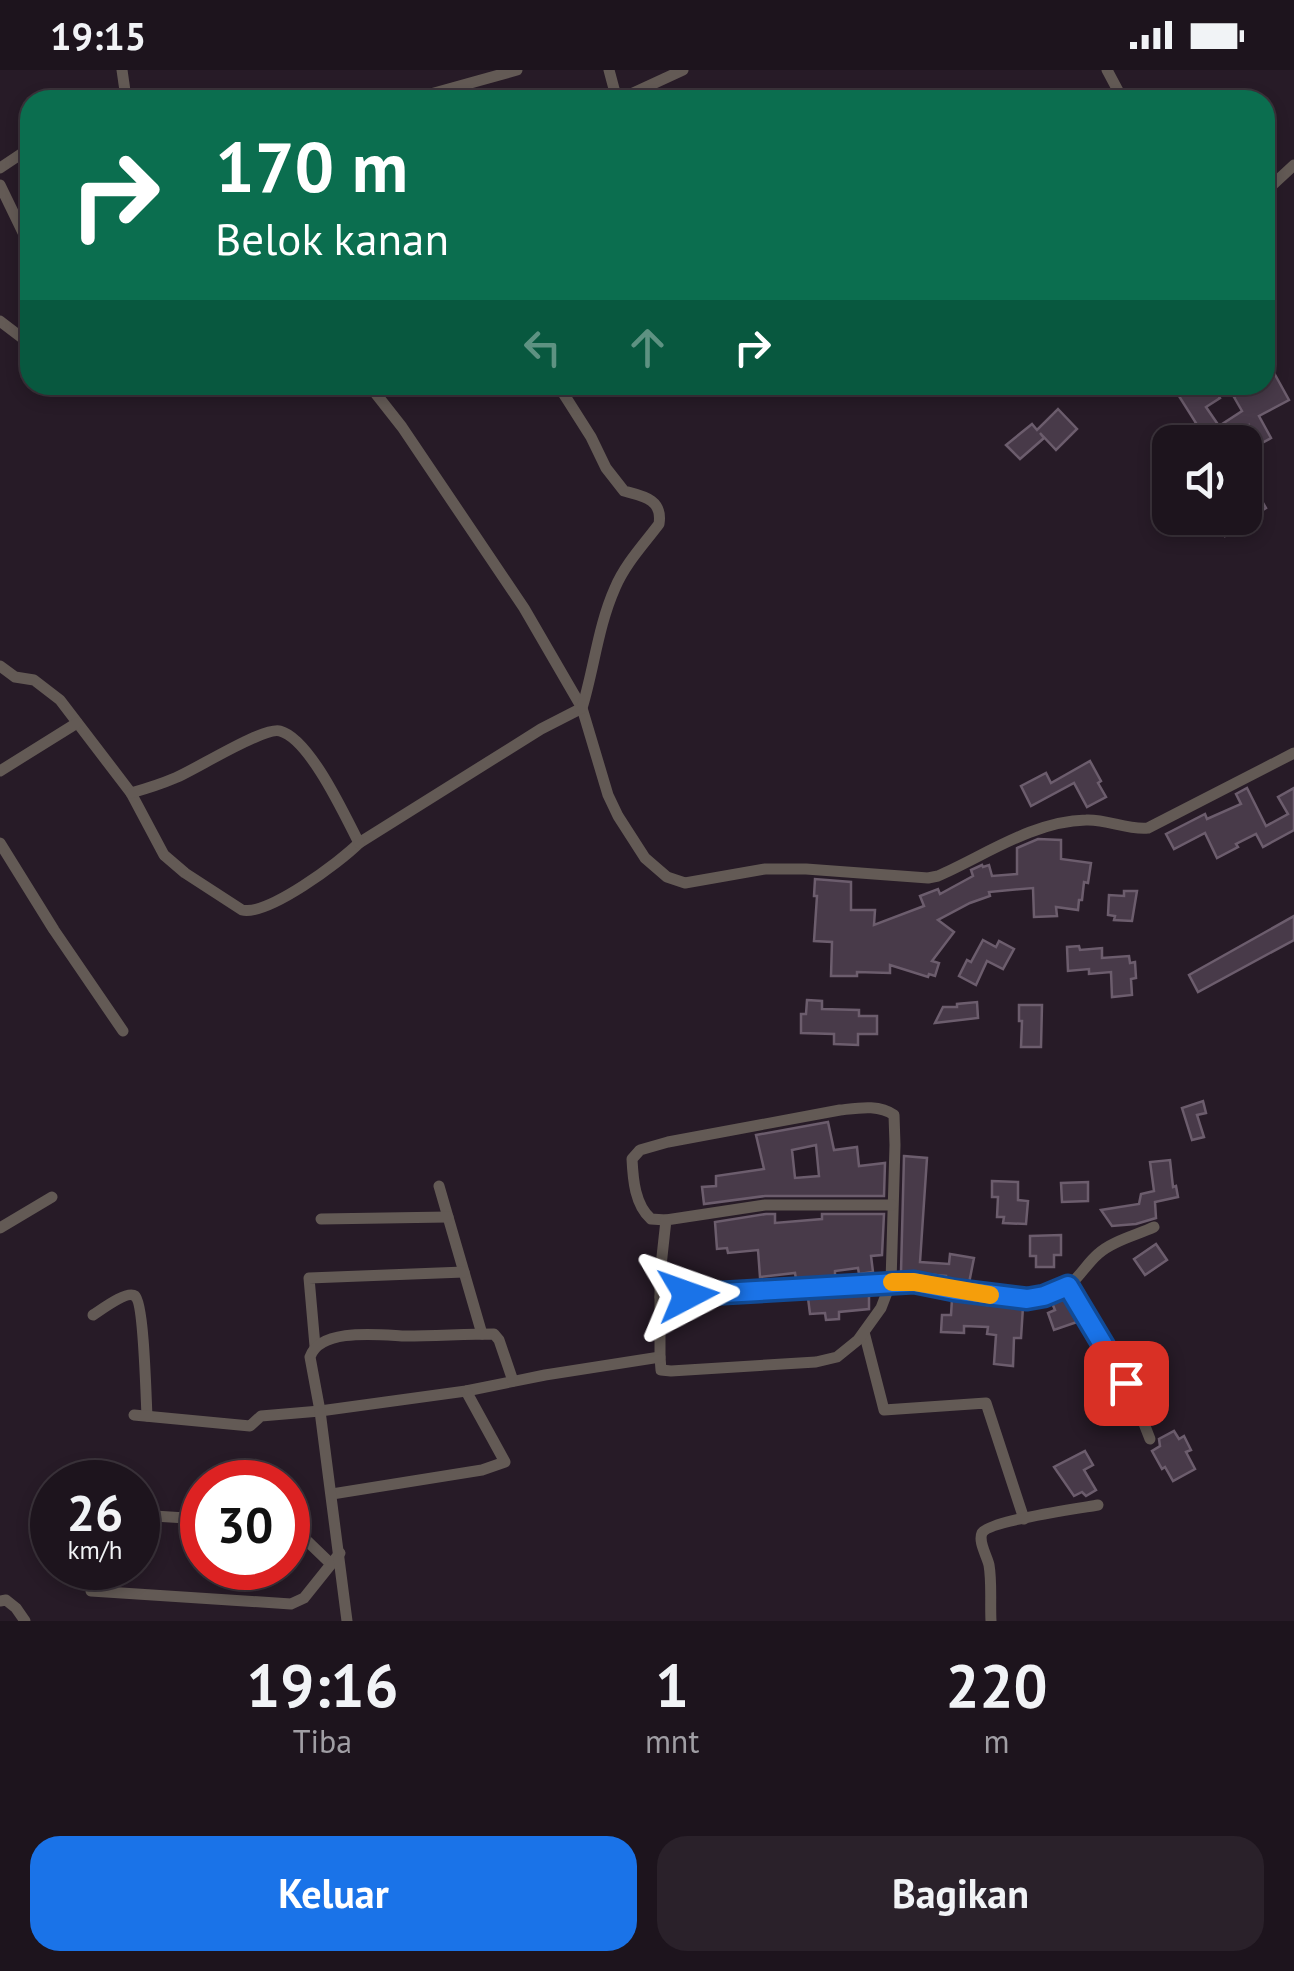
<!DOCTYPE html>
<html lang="id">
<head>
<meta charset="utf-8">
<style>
  body { margin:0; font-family:"PT Sans",sans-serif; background:#2a212a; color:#f1f3f6; height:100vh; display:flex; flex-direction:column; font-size:38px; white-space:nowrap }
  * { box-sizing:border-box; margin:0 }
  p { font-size:32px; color:#a09ea4 }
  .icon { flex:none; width:55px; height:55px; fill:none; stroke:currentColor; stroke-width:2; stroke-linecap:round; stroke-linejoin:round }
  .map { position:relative; height:1551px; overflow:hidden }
  .side { display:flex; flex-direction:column; background:#1d141d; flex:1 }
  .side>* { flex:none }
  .hud { position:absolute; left:20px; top:20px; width:1255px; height:305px; border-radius:30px; box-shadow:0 5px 15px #0003,0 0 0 2px #3b333b; background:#0b6e4f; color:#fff; overflow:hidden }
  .controls { position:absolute; left:1152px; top:355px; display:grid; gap:20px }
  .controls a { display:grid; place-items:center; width:110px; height:110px; border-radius:20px; background:#1d141d; box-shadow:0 5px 15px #0003,0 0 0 2px #3b333b; font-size:50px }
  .speed { position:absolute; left:30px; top:1390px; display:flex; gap:20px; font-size:50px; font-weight:700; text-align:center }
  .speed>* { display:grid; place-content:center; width:130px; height:130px; border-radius:50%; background:#1d141d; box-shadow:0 5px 15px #0003,0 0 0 2px #3b333b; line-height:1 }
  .speed small { font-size:25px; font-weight:400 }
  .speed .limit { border:15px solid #d22; background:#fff; color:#111 }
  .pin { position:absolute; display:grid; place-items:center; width:85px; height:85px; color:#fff; margin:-42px; border-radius:20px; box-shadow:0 5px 15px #0006 }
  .me { position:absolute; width:110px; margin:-55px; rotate:86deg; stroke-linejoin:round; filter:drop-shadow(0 0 8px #0008) }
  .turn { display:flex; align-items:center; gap:35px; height:210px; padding:0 30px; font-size:45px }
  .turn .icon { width:130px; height:130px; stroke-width:2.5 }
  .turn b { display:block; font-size:70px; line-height:85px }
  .lanes { display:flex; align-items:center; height:95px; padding:0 30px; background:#0003; justify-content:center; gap:50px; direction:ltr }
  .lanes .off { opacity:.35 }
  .eta { display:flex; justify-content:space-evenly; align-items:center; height:170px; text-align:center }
  .eta b { font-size:60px; font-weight:600; line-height:70px }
  .button { display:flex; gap:20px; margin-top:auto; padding:20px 30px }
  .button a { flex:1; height:115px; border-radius:30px; background:#1a73e8; color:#fff; font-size:40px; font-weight:600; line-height:115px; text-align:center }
  .button a+a { background:#2a212a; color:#f1f3f6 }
  .status { display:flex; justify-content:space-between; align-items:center; height:70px; padding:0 50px; background:#1d141d; direction:ltr }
  .status svg { height:28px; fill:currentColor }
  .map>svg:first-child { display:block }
  .building { fill:#483a49; stroke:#6c5d6d; stroke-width:2.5; fill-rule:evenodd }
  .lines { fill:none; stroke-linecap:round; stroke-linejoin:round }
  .street { stroke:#635a55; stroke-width:11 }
  .route-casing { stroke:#114b97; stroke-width:25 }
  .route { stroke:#1a73e8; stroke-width:18 }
  .slow { stroke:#f59e0b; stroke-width:18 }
</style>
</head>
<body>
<div class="status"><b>19:15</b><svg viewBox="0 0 49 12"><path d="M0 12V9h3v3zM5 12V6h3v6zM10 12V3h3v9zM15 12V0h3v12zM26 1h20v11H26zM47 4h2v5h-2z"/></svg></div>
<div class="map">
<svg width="1294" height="1551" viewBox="0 0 1294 1551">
  <rect width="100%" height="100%" fill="#271b27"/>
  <g class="building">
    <polygon points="1273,301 1289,330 1259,346 1271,368 1260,374 1249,355 1229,368 1227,365 1215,372 1195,372 1186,359 1196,353 1172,315 1212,315 1220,328 1206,337 1219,356 1242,341 1234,327 1257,315 1265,315 1265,306"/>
    <polygon points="1058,339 1077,359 1056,380 1040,363 1044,368 1020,389 1006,375 1032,354 1037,360"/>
    <polygon points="1245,390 1259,414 1254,417 1266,438 1250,448 1256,448 1225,466 1215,448 1245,448"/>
    <polygon points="1090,691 1101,711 1098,713 1106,727 1087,737 1074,713 1031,736 1021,716 1046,703 1051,713"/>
    <polygon points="1247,718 1266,756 1288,744 1278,727 1294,718 1294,760 1263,777 1256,764 1236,774 1238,777 1217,788 1205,763 1174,779 1166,764 1205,744 1207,749 1241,734 1236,724"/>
    <polygon points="1038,769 1061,770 1061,789 1091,793 1088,813 1084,812 1082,830 1079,830 1078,840 1056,837 1057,846 1034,847 1033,818 989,822 990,826 970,833 938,850 954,862 932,891 939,893 935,906 929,904 928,907 890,895 890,903 857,902 857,906 831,906 832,872 814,871 817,826 814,826 815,809 851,812 851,840 875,840 874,855 924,836 920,826 938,819 940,824 973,806 971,800 982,795 983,797 989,795 992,806 1017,804 1017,778"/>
    <polygon points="1124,821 1137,821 1132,851 1114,850 1115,846 1108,845 1109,825 1124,826"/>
    <polygon points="1294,846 1294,870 1198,922 1189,905"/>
    <polygon points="983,870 996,877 999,871 1014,879 1003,899 987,891 976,915 959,906 967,890 971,892"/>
    <polygon points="1079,876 1080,880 1102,878 1102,888 1129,886 1130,893 1135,892 1136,908 1131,909 1132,925 1112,927 1111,902 1089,904 1089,899 1068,901 1067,877"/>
    <polygon points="807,930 822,931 822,939 859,940 859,946 877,946 877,964 858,964 858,975 834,974 834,964 801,963 801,944 806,944"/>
    <polygon points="977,932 978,948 935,953 943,937 957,937 957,934"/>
    <polygon points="1019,935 1042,935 1041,977 1021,977 1022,951 1019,951"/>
    <polygon points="1203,1031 1206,1043 1197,1045 1204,1067 1192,1070 1182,1038"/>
    <path d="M828 1052 834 1080 857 1077 859 1096 885 1093 884 1126H765L704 1134 702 1117 716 1116V1106L764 1099 756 1065ZM816 1075 819 1106 795 1108 792 1080Z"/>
    <polygon points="904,1086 927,1088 920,1192 949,1194 950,1184 974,1188 969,1213 946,1208 946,1206 901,1202"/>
    <polygon points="1170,1090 1173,1117 1176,1116 1178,1127 1155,1132 1156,1148 1136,1154 1112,1156 1101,1140 1139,1134 1141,1124 1154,1121 1150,1092"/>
    <polygon points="992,1111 1018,1112 1018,1130 1028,1131 1026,1154 1003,1153 1004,1147 997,1147 998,1127 992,1127"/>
    <polygon points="1088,1112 1088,1131 1062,1132 1061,1113"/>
    <polygon points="766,1144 775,1144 775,1153 822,1149 822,1144 884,1144 882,1185 871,1186 873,1202 859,1204 858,1198 835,1201 835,1207 796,1209 795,1203 760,1207 758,1180 728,1183 727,1178 717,1179 715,1152"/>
    <polygon points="1061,1165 1061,1185 1054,1185 1054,1197 1036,1197 1036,1186 1030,1186 1030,1166"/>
    <polygon points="1156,1174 1167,1190 1145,1205 1134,1189"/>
    <polygon points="869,1224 869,1239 839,1242 839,1249 826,1250 825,1243 810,1244 808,1228"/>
    <polygon points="952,1229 987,1235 1023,1237 1021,1268 1014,1268 1013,1296 994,1294 996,1265 987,1264 988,1257 964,1256 964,1263 941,1262 942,1245 951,1245"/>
    <polygon points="1065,1229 1077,1252 1054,1260 1048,1243 1055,1240 1052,1233"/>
    <polygon points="1174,1361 1179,1369 1184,1366 1191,1380 1186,1382 1195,1399 1173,1411 1165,1397 1162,1399 1152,1381 1160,1376 1159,1369"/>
    <polygon points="1085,1381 1093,1395 1084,1400 1096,1420 1086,1426 1082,1422 1074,1426 1054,1397"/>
  </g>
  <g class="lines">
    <g class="street">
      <polyline points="122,0 126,28"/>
      <polyline points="609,0 617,30"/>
      <polyline points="1107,0 1123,30"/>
      <polyline points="100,30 107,27 126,28 127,30"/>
      <polyline points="409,30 517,0"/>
      <polyline points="618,30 683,0"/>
      <polyline points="0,98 30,78"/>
      <polyline points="0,115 30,177"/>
      <polyline points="1265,122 1294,95"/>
      <polyline points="0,251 30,274"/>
      <path d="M369 315 402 357 524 538 582 638 608 725 618 746 645 788 667 807 685 813 765 799H806L928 808 938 806C984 786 1033 751 1086 750 1107 749 1127 760 1148 758L1294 683"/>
      <path d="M0 596 15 607 34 610 60 630 131 723 164 785 185 803 242 840C268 846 340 792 359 773L541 659 582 638C594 599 598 556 615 518 625 494 644 474 659 454 663 429 643 426 624 421L606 398 591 367 558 315"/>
      <polyline points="0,701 77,653"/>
      <path d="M131 723C145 719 161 714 175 708 195 700 264 656 280 661 310 669 345 746 359 773"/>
      <polyline points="0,773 54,860 123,961"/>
      <polyline points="439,1116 482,1264"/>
      <polyline points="321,1149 448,1147"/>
      <polyline points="0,1158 52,1127"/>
      <polyline points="1068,1216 1091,1257 1116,1293 1136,1333 1150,1369"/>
      <path d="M660 1227 915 1212C954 1220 1022 1237 1060 1221 1076 1214 1085 1195 1098 1184 1112 1171 1137 1165 1154 1157"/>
      <path d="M93 1245C101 1240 127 1220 135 1226 144 1233 146 1329 147 1346"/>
      <polyline points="864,1262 884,1340 986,1333 1024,1449"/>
      <polyline points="315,1276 309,1208 464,1202"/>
      <path d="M660 1287 661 1300 671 1301 816 1292 837 1287 858 1270 881 1238 891 1212 895 1075 894 1045C879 1034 858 1038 840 1040L668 1072 640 1080 632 1089C633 1110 635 1135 651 1149L666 1150"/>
      <polyline points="134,1345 250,1356 261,1346 320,1341 466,1321 545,1305 660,1287 660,1205 666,1150 765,1135 892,1135"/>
      <polyline points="332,1424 482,1400 505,1392 466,1321"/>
      <polyline points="138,1445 202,1449"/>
      <polyline points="288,1462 303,1467 330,1493"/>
      <polyline points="91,1521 291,1534 304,1528 340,1483"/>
      <polyline points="0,1531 6,1530 16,1538 25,1551"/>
      <path d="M347 1551 320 1341 310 1287C320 1257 381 1265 406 1266 435 1266 465 1264 494 1264L499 1270 513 1311"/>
      <path d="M991 1551C990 1533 992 1512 989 1495 987 1486 978 1472 982 1463 988 1451 1081 1438 1098 1435"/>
    </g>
  </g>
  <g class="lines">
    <defs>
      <polyline id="route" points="688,1225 914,1212 954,1220 1027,1229 1044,1226 1068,1216 1126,1313"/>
    </defs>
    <use href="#route" class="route-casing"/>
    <use href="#route" class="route"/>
    <polyline class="slow" points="892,1212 914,1212 990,1225"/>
  </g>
</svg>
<div class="controls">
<a><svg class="icon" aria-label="sound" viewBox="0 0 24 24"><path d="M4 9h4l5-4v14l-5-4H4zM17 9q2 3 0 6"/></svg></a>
</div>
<div class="speed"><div>26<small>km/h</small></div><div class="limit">30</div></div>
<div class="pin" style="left:1126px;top:1313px;background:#d93025"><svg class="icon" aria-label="arrive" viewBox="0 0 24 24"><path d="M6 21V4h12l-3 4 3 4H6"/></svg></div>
<svg class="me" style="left:688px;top:1225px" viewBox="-20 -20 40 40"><path d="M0-17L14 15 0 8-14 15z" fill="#1a73e8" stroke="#fff" stroke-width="4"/></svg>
<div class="hud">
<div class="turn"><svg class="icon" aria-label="right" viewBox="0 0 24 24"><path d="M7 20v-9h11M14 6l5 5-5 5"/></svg><div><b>170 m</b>Belok kanan</div></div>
<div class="lanes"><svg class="icon off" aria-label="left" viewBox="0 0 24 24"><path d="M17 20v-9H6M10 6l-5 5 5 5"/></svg><svg class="icon off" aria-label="ahead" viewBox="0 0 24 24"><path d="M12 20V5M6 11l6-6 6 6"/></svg><svg class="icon" aria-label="right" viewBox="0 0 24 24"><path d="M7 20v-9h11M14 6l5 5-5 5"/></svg></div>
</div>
</div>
<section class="side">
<div class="eta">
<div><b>19:16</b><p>Tiba</p></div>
<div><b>1</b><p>mnt</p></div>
<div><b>220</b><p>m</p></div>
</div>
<div class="button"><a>Keluar</a><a>Bagikan</a></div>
</section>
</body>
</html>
